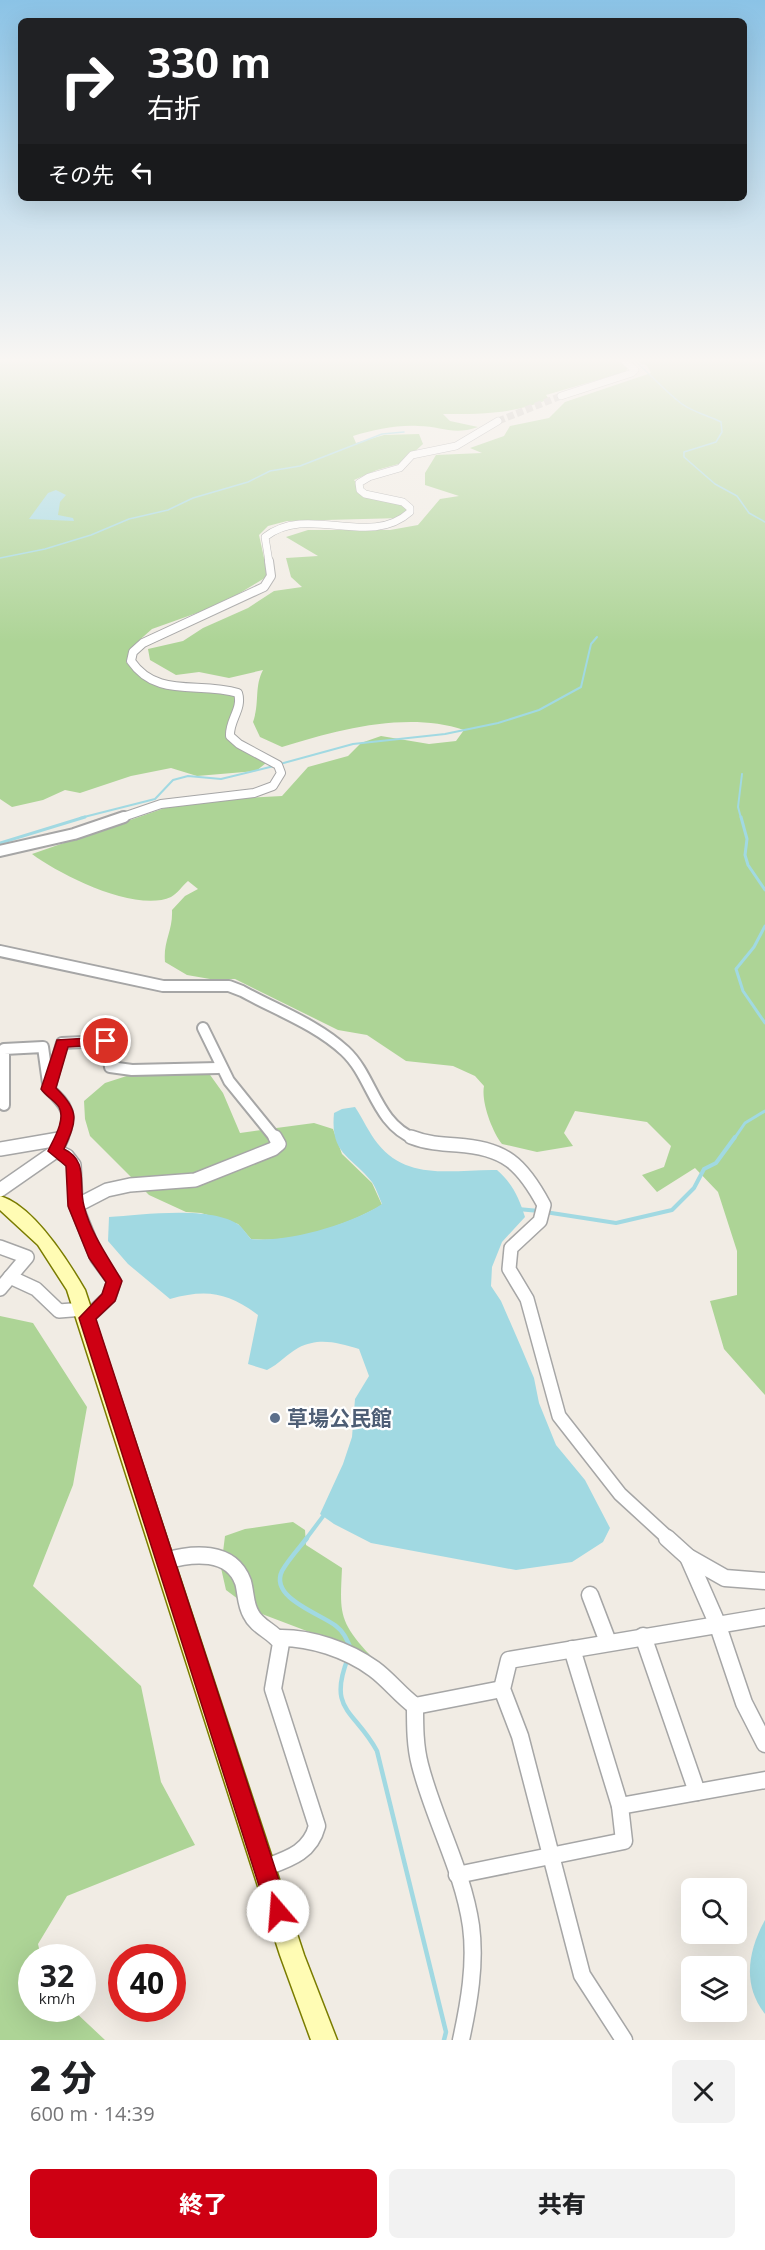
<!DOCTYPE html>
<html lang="ja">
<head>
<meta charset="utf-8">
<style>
  body { margin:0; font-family:"Open Sans","Noto Sans JP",sans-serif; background:#f2f2f2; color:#202124; height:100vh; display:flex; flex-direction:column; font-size:22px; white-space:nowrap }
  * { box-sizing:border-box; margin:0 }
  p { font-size:20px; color:#757577 }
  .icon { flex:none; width:33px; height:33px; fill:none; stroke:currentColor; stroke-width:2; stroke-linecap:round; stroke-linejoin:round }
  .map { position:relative; height:2040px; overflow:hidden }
  .drawer { display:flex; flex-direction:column; background:#fff; flex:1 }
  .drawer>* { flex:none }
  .guide { position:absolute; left:18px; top:18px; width:729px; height:183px; border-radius:9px; box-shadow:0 6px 24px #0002; background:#202124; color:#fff; overflow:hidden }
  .buttons { position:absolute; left:681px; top:1878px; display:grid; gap:12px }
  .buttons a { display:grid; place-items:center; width:66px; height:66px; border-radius:9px; background:#fff; box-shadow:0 6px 24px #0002; font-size:30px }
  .speed { position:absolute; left:18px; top:1944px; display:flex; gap:12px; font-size:30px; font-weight:700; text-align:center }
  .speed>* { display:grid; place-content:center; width:78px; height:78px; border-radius:50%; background:#fff; box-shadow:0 6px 24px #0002; line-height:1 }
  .speed small { font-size:15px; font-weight:400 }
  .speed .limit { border:9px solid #d22; background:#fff; color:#111 }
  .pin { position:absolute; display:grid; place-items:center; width:51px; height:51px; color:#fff; margin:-26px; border:3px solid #fff; border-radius:50%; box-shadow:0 2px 6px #0007 }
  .me { position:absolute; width:66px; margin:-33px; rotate:342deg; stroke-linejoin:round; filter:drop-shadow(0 0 4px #0008) }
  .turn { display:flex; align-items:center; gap:21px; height:126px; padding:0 30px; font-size:27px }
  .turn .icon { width:78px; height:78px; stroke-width:2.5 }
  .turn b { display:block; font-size:42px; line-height:51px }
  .then { display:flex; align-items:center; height:57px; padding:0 30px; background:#0003; gap:12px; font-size:22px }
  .round { display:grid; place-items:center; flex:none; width:63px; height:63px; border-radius:9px; background:#f2f2f2 }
  .summary { display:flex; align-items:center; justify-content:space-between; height:102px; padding:0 30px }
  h1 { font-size:36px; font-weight:800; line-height:45px }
  .cta { display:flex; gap:12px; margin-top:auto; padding:12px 30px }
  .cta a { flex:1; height:69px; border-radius:9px; background:#ce0013; color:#fff; font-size:24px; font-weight:800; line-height:69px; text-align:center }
  .cta a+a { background:#f2f2f2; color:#202124 }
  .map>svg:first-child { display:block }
  .forest { fill:#add496 }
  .water { fill:#a1d9e2 }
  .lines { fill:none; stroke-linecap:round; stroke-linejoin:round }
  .stream-far4 { stroke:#a1d9e2; stroke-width:1.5 }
  .stream-far3 { stroke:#a1d9e2; stroke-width:2 }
  .stream-far2 { stroke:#a1d9e2; stroke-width:3 }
  .stream-far1 { stroke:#a1d9e2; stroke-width:4 }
  .stream { stroke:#a1d9e2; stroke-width:4.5 }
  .street-tunnel { stroke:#c7c3bd; stroke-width:7; stroke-dasharray:7 3; stroke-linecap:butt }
  .street-far4-casing { stroke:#a6a6a6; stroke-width:8 }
  .street-far3-casing { stroke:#a6a6a6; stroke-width:10 }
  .street-far2-casing { stroke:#a6a6a6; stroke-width:14 }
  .street-far1-casing { stroke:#a6a6a6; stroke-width:16 }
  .street-casing { stroke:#a6a6a6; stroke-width:19 }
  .secondary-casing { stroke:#7a7c00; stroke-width:3 }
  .street-far4 { stroke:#fff; stroke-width:7 }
  .street-far3 { stroke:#fff; stroke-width:8 }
  .street-far2 { stroke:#fff; stroke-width:10 }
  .street-far1 { stroke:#fff; stroke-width:13 }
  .street { stroke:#fff; stroke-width:16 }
  .secondary { fill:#fffcb4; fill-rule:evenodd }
  .route { fill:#ce0013; stroke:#86000c; stroke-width:1.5 }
  .service-dot { fill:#5c6f8a; stroke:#fff; stroke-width:2 }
  .labels { text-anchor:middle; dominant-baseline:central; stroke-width:4.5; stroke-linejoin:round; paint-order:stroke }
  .near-service-label { font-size:21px; font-weight:bold; fill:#4e5e75; stroke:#fff; text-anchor:start }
</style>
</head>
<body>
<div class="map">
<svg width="765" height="2040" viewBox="0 0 765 2040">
  <rect width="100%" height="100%" fill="#f1ece4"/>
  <g class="forest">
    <path d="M0 357H624L628 359 629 366 625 372 546 395 549 399C515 414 480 414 443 414L450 421 478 427C452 436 443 426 418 426 395 425 374 430 353 436L356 443 384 435 419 434 423 444 402 463 377 470 354 480 362 492 403 502 408 510 402 518 287 521 268 526 259 535 268 576 222 604 152 629 135 644 126 662C149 690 170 686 202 689 215 690 229 694 243 697L233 725 235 740 271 759 256 771 197 776 171 768 131 776 80 793 65 790 43 800 12 807 0 799Z"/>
    <path d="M629 357H765V1395L724 1349 710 1301 737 1295V1251L718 1192 695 1168 657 1192 642 1175 664 1167 671 1146 647 1122 575 1111 564 1133 573 1146 537 1152 502 1144C492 1131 481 1102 484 1086L475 1076 453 1066 406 1061 367 1035 338 1030 235 979H210L187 975 165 962C163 941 173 931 172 910L185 896 198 889 188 881C183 885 177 894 171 897 136 913 60 875 32 854L185 801 282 796 308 767 348 756 361 743 381 736 429 744 456 741 464 730C406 711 338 730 282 747L260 737 253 722C260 702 254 687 263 670L229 678 199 672 176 675 150 660 148 649 183 641 203 628 248 608 274 591 302 587 291 577 286 558 318 556 286 537 308 530H390L418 525 440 499 459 496 425 485V473L436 455 482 453 470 448 504 436 510 426 549 418 565 402 651 373 647 366Z"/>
    <path d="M208 1072 223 1093 240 1133 314 1123 333 1129 342 1154 372 1183 382 1205C348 1225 291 1244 251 1239L238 1224 201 1213 186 1212 149 1195 90 1136 85 1119 84 1101 105 1083 136 1073Z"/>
    <polygon points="0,1316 33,1323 87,1407 73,1485 33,1586 141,1686 161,1782 195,1845 67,1896 38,1944 41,1957 32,1958 32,2008 72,2009 105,2040 0,2040"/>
    <path d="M293 1522 305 1530 306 1545 342 1568C340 1612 338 1621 370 1655L254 1611 226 1590 221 1568 225 1536 245 1529Z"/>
  </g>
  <g class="water">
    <polygon points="56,490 66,495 60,502 58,515 73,518 74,521 29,519 48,493"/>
    <path d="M355 1107C363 1119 369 1133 378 1144 408 1182 456 1169 497 1170 513 1184 519 1198 525 1217L502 1242 492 1267 491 1286 501 1301 521 1347 534 1378 539 1403 556 1445 585 1480 610 1528 603 1542 572 1562 516 1570 371 1543 334 1524 320 1514 343 1464 352 1437 355 1399 369 1376 359 1349C337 1343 320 1337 298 1348 287 1354 279 1364 267 1370L248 1364 258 1315C227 1292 206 1289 170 1299L128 1264 108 1241 109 1217C141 1215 211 1205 239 1225 243 1228 247 1235 251 1239 287 1243 352 1224 382 1204 379 1197 376 1188 372 1182 351 1155 330 1155 334 1113L342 1109Z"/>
    <path d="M765 1920V2014C742 1985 748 1951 765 1920Z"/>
  </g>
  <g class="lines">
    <g class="stream-far4">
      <path d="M630 357C648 371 663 390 682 404 693 412 709 416 721 422L722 432 716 442 684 452V457L715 484 737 496 749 513 765 522"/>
      <polyline points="0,558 45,549 91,535 129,519 168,510 193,498 248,482 270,471 300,466 382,434 404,432"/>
    </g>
    <g class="stream-far3">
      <polyline points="280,764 353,744 445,734 498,723 539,710 581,687 591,644 597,637"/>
      <polyline points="80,818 155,799 173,780 188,776 221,779 274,766"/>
      <polyline points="741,818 738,807 742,774"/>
    </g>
    <g class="stream-far2">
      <polyline points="741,817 747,839 745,855 748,865 765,890"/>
      <polyline points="0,843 85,817"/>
      <polyline points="765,926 754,947 736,969 743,991 765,1023"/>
      <polyline points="734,1139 745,1123 765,1111"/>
    </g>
    <g class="stream-far1">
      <polyline points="518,1209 539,1211"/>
      <polyline points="545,1212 616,1223 672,1210 694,1188 704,1169 716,1163 735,1137"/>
      <polyline points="306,1539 324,1515"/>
    </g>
    <g class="stream">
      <path d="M307 1538C299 1548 288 1560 282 1571 269 1598 321 1614 336 1626 344 1632 347 1640 351 1649"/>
      <path d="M348 1658C327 1711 355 1710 377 1751L446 2032 444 2040"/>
    </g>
    <polyline class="street-tunnel" points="498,421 561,396"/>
    <defs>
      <g id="street-far4">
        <polyline points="561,396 632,373 635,370 620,357"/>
        <path d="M269 562 265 537C308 503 369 549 410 512V508L403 502 365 494 360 490 359 483 369 477 400 468 412 455 456 446 498 421"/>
      </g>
      <path id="street-far3" d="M120 818 161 804 254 793 273 786 281 773 278 765 239 744 230 736C229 720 243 709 238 693 199 681 157 699 131 661L133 652 143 643 264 587 271 576 269 561"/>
      <g id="street-far2">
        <polyline points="0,851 74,834 124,817"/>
        <path d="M0 951 163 986H229L242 991C276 1010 316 1024 345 1051 373 1077 375 1123 415 1139"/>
        <polyline points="203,1028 229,1081 276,1139"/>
        <polyline points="4,1105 4,1049 43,1047 48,1083"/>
        <path d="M62 1139C73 1113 67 1106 49 1089L62 1043 106 1041 110 1067 132 1070 218 1068"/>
      </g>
      <g id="street-far1">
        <path d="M411 1137C426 1143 441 1144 457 1145 505 1148 522 1164 544 1205L540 1221 511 1248 509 1269 527 1299 559 1416 620 1494 669 1539"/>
        <polyline points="0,1149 59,1139"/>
        <polyline points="56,1151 67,1156 74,1165 76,1206 97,1258 114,1281 109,1297 87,1318"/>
        <polyline points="0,1190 56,1151 62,1137"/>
        <polyline points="76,1206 107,1190 130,1185 195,1180 273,1149 279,1144 275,1137"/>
        <polyline points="0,1247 27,1257 0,1289"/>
        <polyline points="10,1277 36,1289 59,1311 84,1309"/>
      </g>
      <g id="street">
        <polyline points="667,1538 688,1557 725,1578 765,1581"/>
        <polyline points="688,1557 717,1623 744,1703 765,1744"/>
        <path d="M165 1561C192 1553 231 1549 243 1582 246 1592 245 1604 251 1614 257 1627 273 1631 281 1643L273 1689 317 1826C310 1853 288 1859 264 1868"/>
        <polyline points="590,1595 608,1642"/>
        <polyline points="643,1636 697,1792"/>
        <path d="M278 1638C310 1637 348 1650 374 1669 389 1680 400 1695 415 1706L502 1689"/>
        <polyline points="572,1649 620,1806"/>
        <path d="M415 1706C415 1726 415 1746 420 1765 434 1820 463 1870 471 1926 476 1964 469 2003 461 2040"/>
        <polyline points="457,1875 624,1841 620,1806 765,1780"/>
        <polyline points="624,2040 582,1975 520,1736 502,1689 509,1660 765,1617"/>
      </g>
      <path id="secondary" d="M0 1196C34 1206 68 1261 85 1290L304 1955 337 2040H311L280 1955 67 1290 38 1245 0 1210Z"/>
    </defs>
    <use href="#street-far4" class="street-far4-casing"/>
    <use href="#street-far3" class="street-far3-casing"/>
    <use href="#street-far2" class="street-far2-casing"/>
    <use href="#street-far1" class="street-far1-casing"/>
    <use href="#street" class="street-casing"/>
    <use href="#secondary" class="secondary-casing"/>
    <use href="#street-far4" class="street-far4"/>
    <use href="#street-far3" class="street-far3"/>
    <use href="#street-far2" class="street-far2"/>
    <use href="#street-far1" class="street-far1"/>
    <use href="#street" class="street"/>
    <use href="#secondary" class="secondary"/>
  </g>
  <linearGradient id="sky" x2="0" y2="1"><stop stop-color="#8bc3e6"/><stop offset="0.56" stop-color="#f9f6f3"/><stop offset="1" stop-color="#f9f6f3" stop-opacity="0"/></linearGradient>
  <rect width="765" height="643" fill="url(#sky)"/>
  <path class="route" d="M106 1037 111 1038V1044L68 1047 56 1088C80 1111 77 1120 64 1149 89 1161 78 1184 84 1206 91 1234 108 1257 122 1281L115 1301 96 1319 289 1911 286 1919 278 1922 270 1919 267 1911 79 1318 102 1294 106 1282 89 1258 68 1206 66 1166 48 1151C53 1140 66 1120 59 1107 55 1101 46 1096 41 1089L57 1040Z"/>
  <circle class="service-dot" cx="275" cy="1418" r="6"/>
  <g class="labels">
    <g class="near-service-label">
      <text x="287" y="1418">草場公民館</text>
    </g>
  </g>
</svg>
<div class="buttons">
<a><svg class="icon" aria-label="search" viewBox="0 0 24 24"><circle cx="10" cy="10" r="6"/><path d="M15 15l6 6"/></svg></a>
<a><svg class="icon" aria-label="layers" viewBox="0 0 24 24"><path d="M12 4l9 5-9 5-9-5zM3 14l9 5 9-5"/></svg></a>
</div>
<div class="speed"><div>32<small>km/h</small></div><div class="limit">40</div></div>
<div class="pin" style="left:106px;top:1041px;background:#d93025"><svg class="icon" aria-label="arrive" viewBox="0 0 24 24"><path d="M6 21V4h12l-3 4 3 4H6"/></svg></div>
<svg class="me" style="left:278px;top:1911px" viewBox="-20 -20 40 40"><circle r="19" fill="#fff"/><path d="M0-13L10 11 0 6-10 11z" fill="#ce0013"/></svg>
<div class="guide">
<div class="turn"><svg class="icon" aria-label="right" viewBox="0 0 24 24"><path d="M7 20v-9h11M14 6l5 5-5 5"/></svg><div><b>330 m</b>右折</div></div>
<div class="then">その先<svg class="icon" aria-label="left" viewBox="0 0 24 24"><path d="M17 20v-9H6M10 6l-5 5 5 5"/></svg></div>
</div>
</div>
<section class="drawer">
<div class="summary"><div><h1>2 分</h1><p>600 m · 14:39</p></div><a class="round"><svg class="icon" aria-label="close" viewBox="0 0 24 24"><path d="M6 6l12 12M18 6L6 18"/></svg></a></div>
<div class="cta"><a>終了</a><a>共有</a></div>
</section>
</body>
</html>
